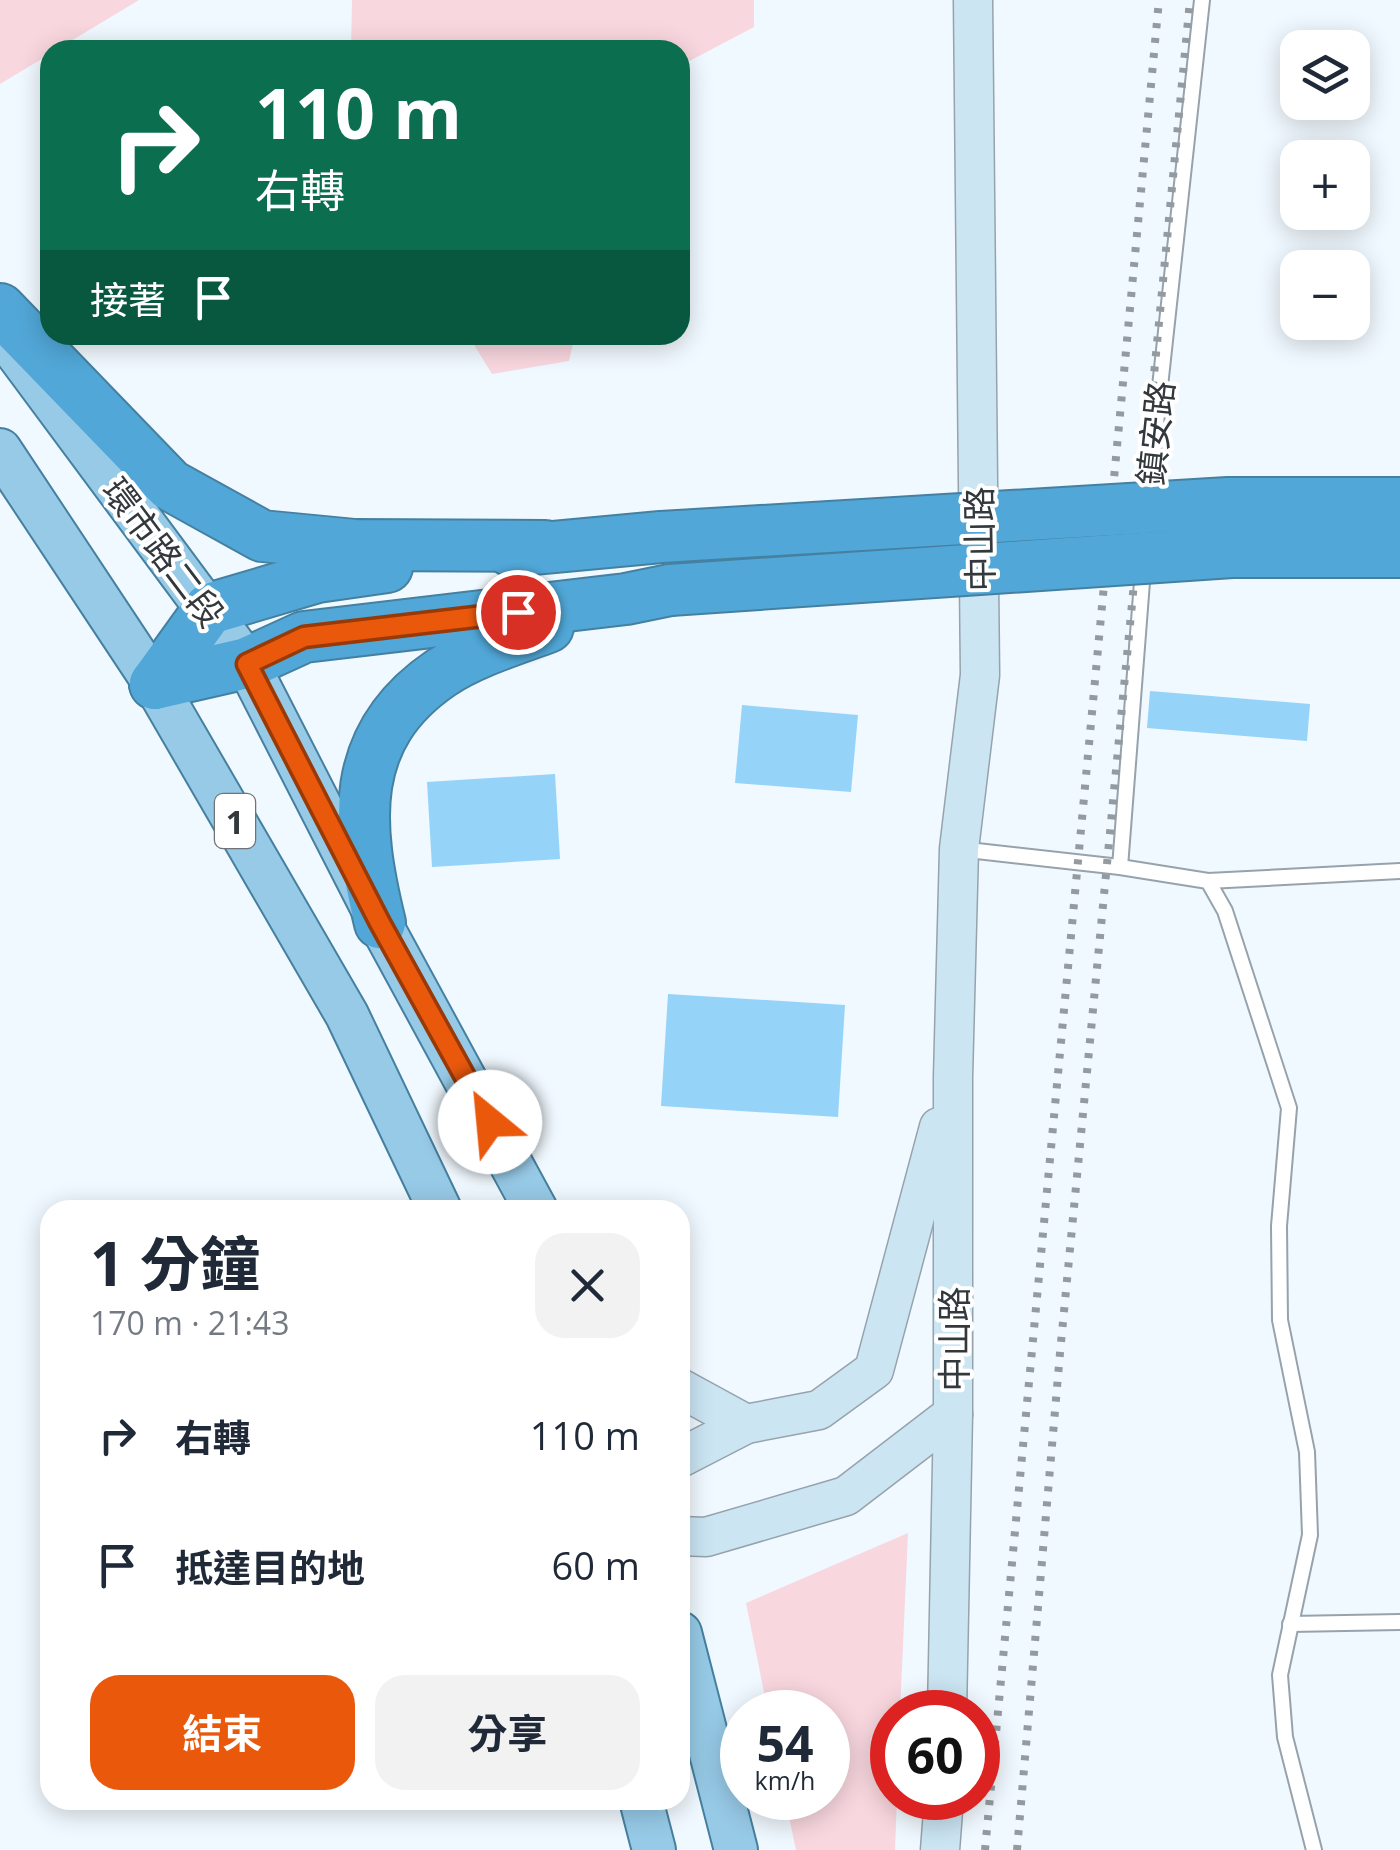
<!DOCTYPE html>
<html lang="zh-TW">
<head>
<meta charset="utf-8">
<style>
  body { margin:0; font-family:"Open Sans","Noto Sans TC",sans-serif; background:#f2f2f3; color:#1f2937; height:100vh; display:flex; flex-direction:column; font-size:38px; white-space:nowrap }
  * { box-sizing:border-box; margin:0 }
  p { font-size:32px; color:#747a83 }
  .icon { flex:none; width:55px; height:55px; fill:none; stroke:currentColor; stroke-width:2; stroke-linecap:round; stroke-linejoin:round }
  .map { position:relative; flex:1; overflow:hidden }
  .side { position:absolute; left:40px; top:1200px; width:650px; height:610px; display:flex; flex-direction:column; background:#fff; border-radius:30px; box-shadow:0 5px 25px #0003 }
  .side>* { flex:none }
  .banner { position:absolute; left:40px; top:40px; width:650px; height:305px; border-radius:30px; box-shadow:0 5px 25px #0003; background:#0b6e4f; color:#fff; overflow:hidden }
  .tools { position:absolute; left:1280px; top:30px; display:grid; gap:20px }
  .tools a { display:grid; place-items:center; width:90px; height:90px; border-radius:20px; background:#fff; box-shadow:0 5px 25px #0003; font-size:50px }
  .speed { position:absolute; left:720px; top:1690px; display:flex; gap:20px; font-size:50px; font-weight:700; text-align:center }
  .speed>* { display:grid; place-content:center; width:130px; height:130px; border-radius:50%; background:#fff; box-shadow:0 5px 25px #0003; line-height:1 }
  .speed small { font-size:25px; font-weight:400 }
  .speed .limit { border:15px solid #d22; background:#fff; color:#111 }
  .pin { position:absolute; display:grid; place-items:center; width:85px; height:85px; color:#fff; margin:-42px; border:5px solid #fff; border-radius:50%; box-shadow:0 2px 10px #0007 }
  .me { position:absolute; width:110px; margin:-55px; rotate:332deg; stroke-linejoin:round; filter:drop-shadow(0 0 8px #0008) }
  .turn { display:flex; align-items:center; gap:35px; height:210px; padding:0 50px; font-size:45px }
  .turn .icon { width:130px; height:130px; stroke-width:2.5 }
  .turn b { display:block; font-size:70px; line-height:85px }
  .then { display:flex; align-items:center; height:95px; padding:0 50px; background:#0003; gap:20px; font-size:38px }
  .round { display:grid; place-items:center; flex:none; width:105px; height:105px; border-radius:30px; background:#f2f2f3 }
  .headline { display:flex; align-items:center; justify-content:space-between; height:170px; padding:0 50px }
  h1 { font-size:60px; font-weight:700; line-height:75px }
  .action { display:flex; gap:20px; margin-top:auto; padding:20px 50px }
  .action a { flex:1; height:115px; border-radius:30px; background:#ea580c; color:#fff; font-size:40px; font-weight:700; line-height:115px; text-align:center }
  .action a+a { background:#f2f2f3; color:#1f2937 }
  ul { padding:0; list-style:none }
  li { display:flex; align-items:center; gap:30px; height:130px; padding:0 50px }
  li div { flex:1 }
  li b { display:block; font-size:38px }
  li em { font-style:normal }
  .map>svg:first-child { display:block }
  .green { fill:#f9d7df }
  .building { fill:#95d3f9 }
  .lines { fill:none; stroke-linecap:round; stroke-linejoin:round }
  .lane-casing { stroke:#96a3ac; stroke-width:18 }
  .secondary-casing { stroke:#96a3ac; stroke-width:41 }
  .primary-casing { stroke:#4680a0; stroke-width:46 }
  .highway-casing { stroke:#4680a0; stroke-width:54 }
  .lane { stroke:#fff; stroke-width:14 }
  .secondary { stroke:#cbe5f3; stroke-width:38 }
  .primary { stroke:#97cae7; stroke-width:42 }
  .highway { stroke:#51a7d7; stroke-width:50 }
  .rail { stroke:#949ba0; stroke-width:8; stroke-dasharray:5 10; stroke-linecap:butt }
  .highway-bridge-casing { stroke:#4680a0; stroke-width:54; stroke-linecap:butt }
  .highway-bridge { stroke:#51a7d7; stroke-width:50 }
  .route-casing { stroke:#983908; stroke-width:25 }
  .route { stroke:#ea580c; stroke-width:18 }
  .labels { text-anchor:middle; dominant-baseline:central; stroke-width:8; stroke-linejoin:round; paint-order:stroke }
  .shield { fill:#fff; stroke:#707476; stroke-width:2.5 }
  .shield-label { font-size:32px; font-weight:bold; fill:#32383b }
  .street-label { font-size:35px; fill:#32383b; stroke:#fff }
</style>
</head>
<body>
<div class="map">
<svg width="1400" height="1850" viewBox="0 0 1400 1850">
  <rect width="100%" height="100%" fill="#f0f9ff"/>
  <g class="green">
    <polygon points="0,0 139,0 56,50 50,50 50,54 0,84"/>
    <polygon points="352,0 754,0 754,27 680,66 680,50 351,50"/>
    <polygon points="468,335 575,335 569,361 492,374"/>
    <polygon points="908,1533 900,1712 892,1712 892,1798 897,1798 895,1850 796,1850 785,1798 828,1798 828,1712 768,1712 746,1603"/>
  </g>
  <g class="building">
    <polygon points="1150,691 1310,704 1307,741 1147,728"/>
    <polygon points="742,705 858,715 851,792 735,783"/>
    <polygon points="555,774 560,859 432,867 427,782"/>
    <polygon points="668,994 845,1005 838,1117 661,1106"/>
  </g>
  <g class="lines">
    <defs>
      <g id="lane">
        <polyline points="1148,497 1202,0"/>
        <polyline points="959,849 1120,867 1208,881 1225,911 1289,1108 1279,1226 1280,1320 1307,1452 1310,1535 1280,1675 1285,1737 1314,1850"/>
        <polyline points="1120,867 1143,569"/>
        <polyline points="1208,881 1400,871"/>
        <polyline points="1290,1624 1400,1622"/>
      </g>
      <g id="secondary">
        <polyline points="680,1388 746,1424"/>
        <polyline points="680,1458 746,1424 819,1410 874,1370 939,1127"/>
        <polyline points="680,1536 706,1537 846,1496 953,1414"/>
        <polyline points="947,1712 953,1414 953,1077 959,849 980,675 973,0"/>
        <polyline points="940,1850 944,1798"/>
      </g>
      <g id="primary">
        <polyline points="11,345 247,663 380,923 536,1210"/>
        <polyline points="0,450 155,684 347,1015 440,1210"/>
        <polyline points="680,1633 736,1850"/>
        <polyline points="641,1800 654,1850"/>
      </g>
      <g id="highway">
        <polyline points="0,309 170,485 262,536 355,545 545,546"/>
        <polyline points="511,551 661,537"/>
        <polyline points="155,684 209,609 317,577 387,567"/>
        <polyline points="155,684 247,663 304,637 626,599 670,590"/>
        <path d="M380 923C356 825 347 737 441 673 473 652 513 640 548 627"/>
      </g>
    </defs>
    <use href="#lane" class="lane-casing"/>
    <use href="#secondary" class="secondary-casing"/>
    <use href="#primary" class="primary-casing"/>
    <use href="#highway" class="highway-casing"/>
    <use href="#lane" class="lane"/>
    <use href="#secondary" class="secondary"/>
    <use href="#primary" class="primary"/>
    <use href="#highway" class="highway"/>
    <g class="rail">
      <polyline points="985,1850 1159,0"/>
      <polyline points="1017,1850 1060,1353 1190,0"/>
    </g>
    <defs>
      <g id="highway-bridge">
        <polyline points="661,537 1228,503 1400,503"/>
        <polyline points="670,590 1232,552 1400,552"/>
      </g>
    </defs>
    <use href="#highway-bridge" class="highway-bridge-casing"/>
    <use href="#highway-bridge" class="highway-bridge"/>
  </g>
  <g class="lines">
    <defs>
      <polyline id="route" points="490,1122 380,923 247,664 304,637 518,612"/>
    </defs>
    <use href="#route" class="route-casing"/>
    <use href="#route" class="route"/>
  </g>
  <g class="labels">
    <rect class="shield" x="215" y="794" width="40" height="54" rx="8"/>
    <g class="shield-label">
      <text x="235" y="821">1</text>
    </g>
    <g class="street-label">
      <text transform="translate(1155 433) rotate(-84)">鎮安路</text>
      <text transform="translate(979 539) rotate(-91)">中山路</text>
      <text transform="translate(164 552) rotate(53)">環市路二段</text>
      <text transform="translate(953 1339) rotate(-90)">中山路</text>
    </g>
  </g>
</svg>
<div class="tools">
<a><svg class="icon" aria-label="layers" viewBox="0 0 24 24"><path d="M12 4l9 5-9 5-9-5zM3 14l9 5 9-5"/></svg></a>
<a>+</a>
<a>−</a>
</div>
<div class="speed"><div>54<small>km/h</small></div><div class="limit">60</div></div>
<div class="pin" style="left:518px;top:612px;background:#d93025"><svg class="icon" aria-label="arrive" viewBox="0 0 24 24"><path d="M6 21V4h12l-3 4 3 4H6"/></svg></div>
<svg class="me" style="left:490px;top:1122px" viewBox="-20 -20 40 40"><circle r="19" fill="#fff"/><path d="M0-13L10 11 0 6-10 11z" fill="#ea580c"/></svg>
<div class="banner">
<div class="turn"><svg class="icon" aria-label="right" viewBox="0 0 24 24"><path d="M7 20v-9h11M14 6l5 5-5 5"/></svg><div><b>110 m</b>右轉</div></div>
<div class="then">接著<svg class="icon" aria-label="arrive" viewBox="0 0 24 24"><path d="M6 21V4h12l-3 4 3 4H6"/></svg></div>
</div>
<section class="side">
<div class="headline"><div><h1>1 分鐘</h1><p>170 m · 21:43</p></div><a class="round"><svg class="icon" aria-label="close" viewBox="0 0 24 24"><path d="M6 6l12 12M18 6L6 18"/></svg></a></div>
<ul>
<li><svg class="icon" aria-label="right" viewBox="0 0 24 24"><path d="M7 20v-9h11M14 6l5 5-5 5"/></svg><div><b>右轉</b></div><em>110 m</em></li>
<li><svg class="icon" aria-label="arrive" viewBox="0 0 24 24"><path d="M6 21V4h12l-3 4 3 4H6"/></svg><div><b>抵達目的地</b></div><em>60 m</em></li>
</ul>
<div class="action"><a>結束</a><a>分享</a></div>
</section>
</div>
</body>
</html>
